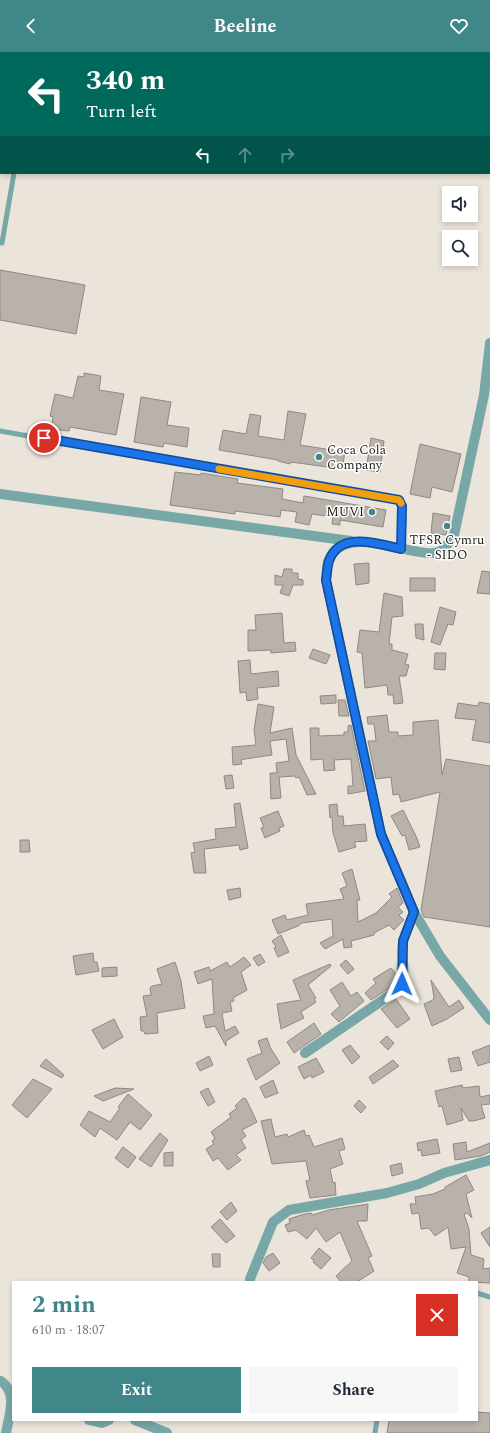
<!DOCTYPE html>
<html lang="en">
<head>
<meta charset="utf-8">
<style>
  body { margin:0; font-family:Spectral,serif; background:#f6f6f7; color:#1f2937; height:100vh; display:flex; flex-direction:column; font-size:15px; white-space:nowrap }
  * { box-sizing:border-box; margin:0 }
  p { font-size:13px; color:#747a83 }
  .icon { flex:none; width:22px; height:22px; fill:none; stroke:currentColor; stroke-width:2; stroke-linecap:round; stroke-linejoin:round }
  .map { position:relative; flex:1; overflow:hidden }
  .side { position:absolute; left:12px; top:1229px; width:466px; height:140px; display:flex; flex-direction:column; background:#fff; border-radius:0px; box-shadow:0 2px 6px #0003 }
  .side>* { flex:none }
  .banner { position:absolute; left:0px; top:0px; width:490px; height:122px; box-shadow:0 2px 6px #0003; background:#00695c; color:#fff; overflow:hidden }
  .controls { position:absolute; left:442px; top:134px; display:grid; gap:8px }
  .controls a { display:grid; place-items:center; width:36px; height:36px; border-radius:0px; background:#fff; box-shadow:0 2px 6px #0003; font-size:20px }
  .pin { position:absolute; display:grid; place-items:center; width:34px; height:34px; color:#fff; margin:-17px; border:2px solid #fff; border-radius:50%; box-shadow:0 1px 4px #0007 }
  .me { position:absolute; width:44px; margin:-22px; rotate:1deg; stroke-linejoin:round; filter:drop-shadow(0 0 3px #0008) }
  .turn { display:flex; align-items:center; gap:14px; height:84px; padding:0 20px; font-size:18px }
  .turn .icon { width:52px; height:52px; stroke-width:2.5 }
  .turn b { display:block; font-size:28px; line-height:34px }
  .lanes { display:flex; align-items:center; height:38px; padding:0 20px; background:#0003; justify-content:center; gap:20px; direction:ltr }
  .lanes .off { opacity:.35 }
  .round { display:grid; place-items:center; flex:none; width:42px; height:42px; border-radius:0px; background:#f6f6f7 }
  .head { display:flex; align-items:center; justify-content:space-between; height:68px; padding:0 20px }
  h1 { font-size:24px; font-weight:700; line-height:30px; color:#3f8789 }
  .primary-button { display:flex; gap:8px; margin-top:auto; padding:8px 20px }
  .primary-button a { flex:1; height:46px; border-radius:0px; background:#3f8789; color:#fff; font-size:16px; font-weight:700; line-height:46px; text-align:center }
  .primary-button a+a { background:#f6f6f7; color:#1f2937 }
  header { display:flex; justify-content:space-between; align-items:center; height:52px; padding:0 20px; background:#3f8789; color:#fff; font-size:18px; font-weight:700 }
  .map>svg:first-child { display:block }
  .building { fill:#b9b2aa; stroke:#8f8981 }
  .lines { fill:none; stroke-linecap:round; stroke-linejoin:round }
  .service { stroke:#78a7a8; stroke-width:5 }
  .minor { stroke:#78a7a8; stroke-width:10 }
  .tertiary { stroke:#78a7a8; stroke-width:11 }
  .trunk { stroke:#146466; stroke-width:11 }
  .route-casing { stroke:#114b97; stroke-width:10 }
  .route { stroke:#1a73e8; stroke-width:7 }
  .slow { stroke:#f59e0b; stroke-width:7 }
  .poi-dot { fill:#3f8789; stroke:#fff; stroke-width:1.5 }
  .labels { text-anchor:middle; dominant-baseline:central; stroke-width:3; stroke-linejoin:round; paint-order:stroke }
  .poi-label { font-size:13px; fill:#1e1c19; stroke:#fff; text-anchor:start }
</style>
</head>
<body>
<header><svg class="icon" aria-label="back" viewBox="0 0 24 24"><path d="M15 5l-7 7 7 7"/></svg>Beeline<svg class="icon" aria-label="heart" viewBox="0 0 24 24"><path d="M12 20l-8-8c-3-5 5-10 8-4 3-6 11-1 8 4z"/></svg></header>
<div class="map">
<svg width="490" height="1381" viewBox="0 0 490 1381">
  <rect width="100%" height="100%" fill="#ebe4db"/>
  <g class="building">
    <polygon points="0,218 85,233 76,282 0,268"/>
    <polygon points="84,321 101,324 99,338 124,342 116,383 70,375 69,379 51,377 53,365 50,364 55,342 73,346 78,324 84,325"/>
    <polygon points="141,345 171,350 167,373 189,376 187,395 164,391 163,395 134,390"/>
    <polygon points="288,359 306,362 300,393 345,400 342,417 291,410 290,412 278,409 278,408 219,398 223,378 246,382 250,362 261,364 258,384 284,388"/>
    <polygon points="371,386 384,389 380,420 366,418"/>
    <polygon points="420,392 461,402 452,440 432,435 430,446 410,442"/>
    <polygon points="175,420 201,423 201,421 238,427 237,431 283,437 282,447 303,451 304,444 386,458 383,475 340,468 340,473 332,472 333,465 312,462 309,473 295,470 297,460 281,458 280,465 235,459 235,462 170,453"/>
    <polygon points="433,461 450,464 446,483 431,481"/>
    <polygon points="369,511 369,531 356,533 354,512"/>
    <polygon points="284,517 292,517 292,521 298,521 298,527 303,528 303,533 293,533 289,544 280,541 283,533 275,533 275,523 282,525"/>
    <polygon points="482,519 490,520 490,542 477,541"/>
    <rect x="410" y="526" width="25" height="13"/>
    <polygon points="384,541 402,545 403,564 392,565 389,592 392,592 392,598 408,602 405,612 409,613 406,624 399,624 403,651 394,652 393,643 388,643 387,633 365,636 362,601 357,600 360,578 379,580"/>
    <polygon points="440,555 456,560 453,573 448,572 440,593 431,590"/>
    <polygon points="282,561 284,591 295,590 296,599 271,601 271,598 248,599 248,578 256,578 255,563"/>
    <polygon points="415,572 423,572 424,588 416,586"/>
    <polygon points="313,597 330,603 326,612 309,606"/>
    <polygon points="435,601 446,601 445,618 434,617"/>
    <polygon points="250,608 251,622 278,619 279,634 257,636 258,647 247,649 246,640 240,641 238,609"/>
    <polygon points="336,643 336,651 321,652 320,644"/>
    <polygon points="338,648 345,648 349,664 339,664"/>
    <polygon points="479,650 490,652 490,691 472,688 476,668 455,666 458,651 478,654"/>
    <polygon points="258,652 274,655 270,681 292,676 296,703 316,742 307,743 299,725 296,726 295,724 279,725 281,746 271,747 270,721 277,721 276,711 289,709 286,687 270,689 272,703 245,707 241,708 242,712 233,713 232,695 256,693 254,678"/>
    <polygon points="387,663 389,680 398,680 398,684 413,683 413,670 438,668 442,723 446,707 490,714 490,875 424,865 421,858 440,740 401,750 399,742 393,743 391,725 376,727 368,689 376,689 374,672 368,672 367,665"/>
    <polygon points="351,673 365,739 348,742 348,734 353,734 351,707 334,708 335,718 324,719 323,707 311,708 310,676 319,676 319,684 344,683 344,680 348,680 348,674"/>
    <polygon points="232,723 234,736 226,737 224,724"/>
    <polygon points="240,751 248,796 240,798 239,793 204,797 206,821 194,821 191,801 195,800 193,791 216,787 215,777 236,775 234,752"/>
    <polygon points="337,752 338,764 343,764 344,774 365,772 367,789 354,790 356,795 339,800 333,781 332,765 330,766 329,753"/>
    <polygon points="403,758 416,784 420,795 409,798 405,783 402,784 391,764"/>
    <polygon points="278,759 284,774 279,776 280,779 265,786 261,776 264,775 260,766"/>
    <polygon points="20,788 29,788 30,800 20,800"/>
    <polygon points="352,817 360,848 357,848 358,870 376,861 392,845 389,842 397,836 403,851 398,855 403,860 399,863 404,868 394,878 389,873 374,881 374,883 351,889 352,895 344,896 343,887 325,897 320,891 333,884 332,867 302,871 298,874 278,882 272,868 285,863 287,868 308,863 306,852 344,847 340,837 347,834 342,821"/>
    <polygon points="240,836 241,845 229,848 227,838"/>
    <polygon points="281,883 289,900 278,905 274,896 276,895 272,889"/>
    <polygon points="93,901 94,910 97,910 99,919 76,923 73,904"/>
    <polygon points="260,902 265,910 258,914 253,906"/>
    <polygon points="244,905 251,913 241,920 247,938 233,946 234,949 230,950 232,959 222,961 225,979 235,974 239,981 226,989 226,994 215,974 206,976 203,964 214,962 212,927 198,932 194,920 209,915 210,919 227,910 230,915"/>
    <polygon points="346,908 354,917 348,922 340,913"/>
    <polygon points="175,910 181,929 185,956 157,961 158,981 145,982 144,979 141,979 140,965 147,964 143,944 151,943 150,936 152,934 162,932 157,917"/>
    <polygon points="330,912 331,914 308,933 316,946 314,947 316,950 301,960 304,966 281,977 277,952 301,948 293,928"/>
    <polygon points="117,915 117,924 102,925 102,916"/>
    <polygon points="391,916 397,923 394,933 371,948 365,941 376,931 373,927"/>
    <polygon points="431,928 449,955 459,948 464,956 447,967 432,974 424,952 433,948 434,945"/>
    <polygon points="342,930 351,944 357,940 364,949 339,970 331,962 340,954 330,938"/>
    <polygon points="396,947 410,967 397,976 381,957"/>
    <polygon points="114,967 123,985 103,997 92,978"/>
    <polygon points="314,971 321,982 294,1001 287,990"/>
    <polygon points="387,984 394,991 388,998 380,990"/>
    <polygon points="267,986 270,995 280,1011 256,1028 247,1007 262,1001 258,989"/>
    <polygon points="350,993 360,1005 352,1012 342,998"/>
    <polygon points="490,993 490,1010 478,1014 472,1000"/>
    <polygon points="209,1004 213,1013 200,1019 196,1011"/>
    <polygon points="459,1005 462,1018 451,1020 448,1007"/>
    <polygon points="316,1006 324,1020 312,1026 311,1023 304,1027 298,1015"/>
    <polygon points="46,1007 64,1023 62,1026 40,1014"/>
    <polygon points="393,1008 399,1014 373,1032 369,1025"/>
    <polygon points="33,1027 52,1037 27,1066 12,1053"/>
    <polygon points="273,1028 278,1041 265,1046 260,1035"/>
    <polygon points="462,1033 463,1036 479,1034 480,1045 490,1043 490,1052 481,1053 485,1066 473,1069 469,1069 461,1056 463,1068 447,1073 442,1054 439,1055 435,1039"/>
    <polygon points="115,1036 134,1037 103,1049 94,1044"/>
    <polygon points="208,1036 215,1050 208,1054 200,1040"/>
    <polygon points="128,1042 152,1063 140,1078 130,1070 117,1088 100,1076 95,1085 80,1073 89,1059 110,1070 120,1056 118,1055"/>
    <polygon points="243,1046 246,1047 257,1070 242,1078 246,1084 241,1088 246,1096 236,1103 241,1108 228,1118 218,1106 213,1109 206,1097 214,1092 212,1089 215,1086 211,1080 231,1065 229,1062 237,1056 235,1054"/>
    <polygon points="359,1048 366,1055 361,1061 354,1054"/>
    <polygon points="271,1067 275,1085 287,1082 288,1085 304,1078 306,1084 309,1083 314,1095 342,1086 345,1097 339,1099 343,1112 330,1117 333,1131 335,1130 336,1143 310,1146 306,1129 310,1128 306,1109 272,1112 261,1069"/>
    <polygon points="160,1081 168,1088 151,1115 139,1107"/>
    <polygon points="437,1087 440,1101 422,1104 421,1098 418,1099 417,1091"/>
    <polygon points="466,1090 467,1100 490,1091 490,1100 481,1104 455,1108 453,1092"/>
    <polygon points="123,1095 136,1105 128,1116 115,1106"/>
    <polygon points="173,1100 173,1114 164,1114 164,1101"/>
    <polygon points="401,1111 403,1121 392,1124 390,1114"/>
    <polygon points="466,1123 474,1138 466,1142 472,1166 467,1161 464,1162 469,1177 471,1203 484,1207 483,1217 490,1216 490,1231 469,1230 469,1225 457,1221 466,1195 451,1197 448,1175 435,1184 429,1176 421,1177 419,1161 412,1162 410,1152 416,1152 415,1145 433,1142 445,1137 445,1135"/>
    <polygon points="231,1150 237,1159 227,1168 220,1160"/>
    <polygon points="368,1152 367,1169 357,1169 372,1204 368,1206 374,1219 357,1230 341,1230 336,1224 352,1209 340,1180 326,1190 316,1176 307,1187 296,1178 288,1180 285,1173 290,1171 289,1167 301,1163 311,1161 312,1163 329,1158"/>
    <polygon points="220,1167 235,1184 226,1191 211,1175"/>
    <polygon points="490,1175 490,1195 481,1181"/>
    <polygon points="319,1196 331,1206 321,1217 313,1210 314,1208 311,1206"/>
    <polygon points="273,1201 280,1211 269,1219 263,1211 266,1205"/>
    <polygon points="212,1202 220,1202 220,1215 213,1215"/>
    <polygon points="477,1360 490,1361 490,1381 387,1381 389,1368 477,1368"/>
  </g>
  <g class="lines">
    <g class="service">
      <polyline points="38,1 38,0"/>
      <polyline points="286,1 287,0"/>
      <polyline points="2,191 14,121"/>
      <path d="M0 379 399 449C408 461 402 482 401 497"/>
      <polyline points="477,1241 490,1245"/>
      <polyline points="375,1381 377,1368"/>
    </g>
    <g class="minor">
      <polyline points="489,72 490,73"/>
      <path d="M490 291 484 343 454 483C450 489 445 498 438 500 430 503 421 500 414 499 389 495 339 476 328 510 327 515 327 522 326 528L381 782 414 860 440 904 490 968"/>
      <polyline points="0,442 351,489"/>
      <path d="M305 1001 399 937C408 924 400 905 403 890 405 880 411 870 414 860"/>
      <polyline points="250,1227 273,1170 289,1158 387,1141 419,1132 444,1121 490,1108"/>
      <path d="M1 1329C18 1341 9 1364 6 1381"/>
      <polyline points="89,1368 102,1371 109,1368"/>
      <polyline points="135,1368 167,1381"/>
    </g>
    <polyline class="tertiary" points="464,1 465,0"/>
    <g class="trunk">
      <polyline points="245,0 252,1"/>
      <polyline points="489,41 490,41"/>
    </g>
  </g>
  <g class="lines">
    <defs>
      <path id="route" d="M44 386 399 448 402 454 401 497C378 492 340 478 329 509 327 515 327 522 326 528L381 782 414 860 403 889 402 932"/>
    </defs>
    <use href="#route" class="route-casing"/>
    <use href="#route" class="route"/>
    <polyline class="slow" points="219,417 399,448 401,451"/>
  </g>
  <g class="poi-dot">
    <circle cx="319" cy="405" r="4"/>
    <circle cx="372" cy="460" r="4"/>
    <circle cx="447" cy="474" r="4"/>
  </g>
  <g class="labels">
    <g class="poi-label">
      <text x="327" y="398">Coca Cola<tspan x="327" dy="15">Company</tspan></text>
      <text x="364" y="460" text-anchor="end">MUVI</text>
      <text x="447" y="488" text-anchor="middle">TFSR Cymru<tspan x="447" dy="15">- SIDO</tspan></text>
    </g>
  </g>
</svg>
<div class="controls">
<a><svg class="icon" aria-label="sound" viewBox="0 0 24 24"><path d="M4 9h4l5-4v14l-5-4H4zM17 9q2 3 0 6"/></svg></a>
<a><svg class="icon" aria-label="search" viewBox="0 0 24 24"><circle cx="10" cy="10" r="6"/><path d="M15 15l6 6"/></svg></a>
</div>
<div class="pin" style="left:44px;top:386px;background:#d93025"><svg class="icon" aria-label="arrive" viewBox="0 0 24 24"><path d="M6 21V4h12l-3 4 3 4H6"/></svg></div>
<svg class="me" style="left:402px;top:932px" viewBox="-20 -20 40 40"><path d="M0-17L14 15 0 8-14 15z" fill="#1a73e8" stroke="#fff" stroke-width="4"/></svg>
<div class="banner">
<div class="turn"><svg class="icon" aria-label="left" viewBox="0 0 24 24"><path d="M17 20v-9H6M10 6l-5 5 5 5"/></svg><div><b>340 m</b>Turn left</div></div>
<div class="lanes"><svg class="icon" aria-label="left" viewBox="0 0 24 24"><path d="M17 20v-9H6M10 6l-5 5 5 5"/></svg><svg class="icon off" aria-label="ahead" viewBox="0 0 24 24"><path d="M12 20V5M6 11l6-6 6 6"/></svg><svg class="icon off" aria-label="right" viewBox="0 0 24 24"><path d="M7 20v-9h11M14 6l5 5-5 5"/></svg></div>
</div>
<section class="side">
<div class="head"><div><h1>2 min</h1><p>610 m · 18:07</p></div><a class="round" style="background:#d93025;color:#fff"><svg class="icon" aria-label="close" viewBox="0 0 24 24"><path d="M6 6l12 12M18 6L6 18"/></svg></a></div>
<div class="primary-button"><a>Exit</a><a>Share</a></div>
</section>
</div>
</body>
</html>
